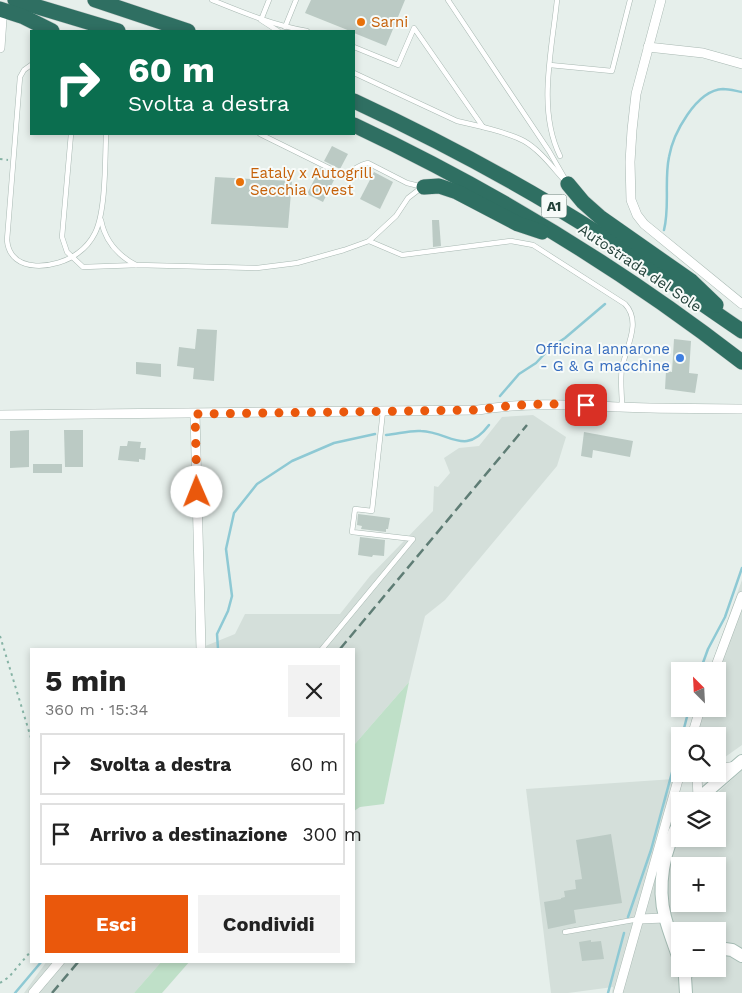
<!DOCTYPE html>
<html lang="it">
<head>
<meta charset="utf-8">
<style>
  body { margin:0; font-family:"Work Sans",sans-serif; background:#f2f2f2; color:#222; height:100vh; display:flex; flex-direction:column; font-size:19px; white-space:nowrap }
  * { box-sizing:border-box; margin:0 }
  p { font-size:16px; color:#767676 }
  .icon { flex:none; width:28px; height:28px; fill:none; stroke:currentColor; stroke-width:2; stroke-linecap:round; stroke-linejoin:round }
  .map { position:relative; flex:1; overflow:hidden }
  .side { position:absolute; left:30px; top:648px; width:325px; height:315px; display:flex; flex-direction:column; background:#fff; border-radius:0px; box-shadow:0 2px 8px #0003 }
  .side>* { flex:none }
  .top-card { position:absolute; left:30px; top:30px; width:325px; height:105px; border-radius:0px; box-shadow:0 2px 8px #0003; background:#0b6e4f; color:#fff; overflow:hidden }
  .needle { width:32px; rotate:336deg }
  .fabs { position:absolute; left:671px; top:662px; display:grid; gap:10px }
  .fabs a { display:grid; place-items:center; width:55px; height:55px; border-radius:0px; background:#fff; box-shadow:0 2px 8px #0003; font-size:25px }
  .pin { position:absolute; display:grid; place-items:center; width:42px; height:42px; color:#fff; margin:-21px; border-radius:10px; box-shadow:0 2px 8px #0006 }
  .me { position:absolute; width:55px; margin:-28px; rotate:359deg; stroke-linejoin:round; filter:drop-shadow(0 0 4px #0008) }
  .turn { display:flex; align-items:center; gap:18px; height:105px; padding:0 15px; font-size:22px }
  .turn .icon { width:65px; height:65px; stroke-width:2.5 }
  .turn b { display:block; font-size:35px; line-height:42px }
  .round { display:grid; place-items:center; flex:none; width:52px; height:52px; border-radius:0px; background:#f2f2f2 }
  .head { display:flex; align-items:center; justify-content:space-between; height:85px; padding:0 15px }
  h1 { font-size:30px; font-weight:700; line-height:38px }
  .button { display:flex; gap:10px; margin-top:auto; padding:10px 15px }
  .button a { flex:1; height:58px; border-radius:0px; background:#ea580c; color:#fff; font-size:20px; font-weight:700; line-height:58px; text-align:center }
  .button a+a { background:#f2f2f2; color:#222 }
  ul { padding:0; list-style:none }
  li { display:flex; align-items:center; gap:15px; height:62px; margin:0 10px 8px; padding:0 5px; border:2px solid #e0e0e0; border-radius:0px }
  li div { flex:1 }
  li b { display:block; font-size:19px }
  li em { font-style:normal }
  .map>svg:first-child { display:block }
  .built { fill:#d4dfda; fill-rule:evenodd }
  .green { fill:#bfe0c8 }
  .lines { fill:none; stroke-linecap:round; stroke-linejoin:round }
  .stream { stroke:#8ec9d4; stroke-width:2.5 }
  .building { fill:#bbcac4 }
  .lane-casing { stroke:#a8b8b2; stroke-width:5.5 }
  .street-casing { stroke:#a8b8b2; stroke-width:10 }
  .secondary-casing { stroke:#a4bbb3; stroke-width:14 }
  .highway-casing { stroke:#c2cac8; stroke-width:16 }
  .path { stroke:#86b3a5; stroke-width:2; stroke-dasharray:2.5 4; stroke-linecap:butt }
  .lane { stroke:#fff; stroke-width:4.5 }
  .street { stroke:#fff; stroke-width:9 }
  .secondary { stroke:#fff; stroke-width:12 }
  .highway { stroke:#2f6f62; stroke-width:15 }
  .rail { stroke:#5f7d75; stroke-width:2.5; stroke-dasharray:10 5; stroke-linecap:butt }
  .route { stroke:#ea580c; stroke-width:9; stroke-dasharray:0 16.2 }
  .food-dot { fill:#e8710a; stroke:#f7fbf9; stroke-width:2 }
  .shop-dot { fill:#3f7fe0; stroke:#f7fbf9; stroke-width:2 }
  .labels { text-anchor:middle; dominant-baseline:central; stroke-width:4; stroke-linejoin:round; paint-order:stroke }
  .shield { fill:#f7fbf9; stroke:#637a73; stroke-width:1 }
  .shield-label { font-size:14px; font-weight:bold; fill:#24423a }
  .food-label { font-size:15px; fill:#c56008; stroke:#f7fbf9; text-anchor:start }
  .street-label { font-size:15px; fill:#24423a; stroke:#f7fbf9 }
  .shop-label { font-size:15px; fill:#366cbe; stroke:#f7fbf9; text-anchor:end }
</style>
</head>
<body>
<div class="map">
<svg width="742" height="993" viewBox="0 0 742 993">
  <rect width="100%" height="100%" fill="#e6efeb"/>
  <g class="built">
    <polygon points="533,415 566,437 557,466 445,600 425,616 409,682 354,745 354,649 198,649 235,634 245,614 340,614 370,576 433,511 434,486 438,487 450,473 444,458 459,448 479,446 502,417"/>
    <polygon points="742,580 742,745 718,762 718,736 688,736 697,709 718,709 718,671 709,671"/>
    <path d="M742 770V993H612L613 987 568 993H551L526 789 674 779 664 814 680 817V839H718V801H709ZM680 866H718V904H680ZM680 931H718V969H680Z"/>
    <polygon points="47,961 162,961 134,993 24,993"/>
  </g>
  <g class="green">
    <polygon points="409,682 384,804 360,807 354,811 354,745"/>
    <polygon points="162,961 190,961 162,993 134,993"/>
  </g>
  <g class="lines">
    <g class="stream">
      <path d="M664 230C670 206 664 181 669 157 673 134 696 90 723 89 729 89 736 91 742 92"/>
      <polyline points="500,396 519,374 536,363 550,348 565,338 605,304"/>
      <path d="M386 435C398 434 410 430 421 431 450 432 465 457 489 425"/>
      <polyline points="218,649 217,634 228,611 232,596 226,549 234,513 257,484 292,461 334,443 375,434"/>
      <polyline points="700,671 708,649 725,617 742,568"/>
      <polyline points="682,736 689,709"/>
      <polyline points="628,917 651,850 680,743"/>
      <polyline points="15,993 42,961"/>
      <polyline points="608,993 624,933"/>
    </g>
  </g>
  <g class="building">
    <polygon points="311,0 405,0 386,46 354,33 354,31 350,31 305,13"/>
    <polygon points="332,146 348,154 340,169 324,161"/>
    <polygon points="320,168 336,176 323,202 307,194"/>
    <polygon points="374,172 393,182 380,209 360,199"/>
    <polygon points="215,177 292,181 288,228 211,224"/>
    <polygon points="432,220 439,220 441,246 433,247"/>
    <polygon points="197,329 217,330 214,381 193,379 194,368 177,366 179,347 195,349"/>
    <polygon points="674,339 691,341 689,373 698,374 695,393 665,389 666,371 672,372"/>
    <polygon points="136,362 161,364 161,377 136,374"/>
    <polygon points="29,430 29,467 10,468 10,431"/>
    <polygon points="64,430 83,430 83,467 65,467"/>
    <polygon points="584,432 633,441 630,457 593,450 592,458 581,456"/>
    <polygon points="128,441 141,442 140,448 146,448 145,460 139,459 139,462 118,460 120,446 127,446"/>
    <rect x="33" y="464" width="29" height="9"/>
    <polygon points="358,514 390,518 388,529 386,529 386,532 361,529 362,526 357,525"/>
    <polygon points="360,537 385,540 384,556 373,555 372,557 358,555"/>
    <polygon points="611,834 622,903 574,910 576,923 548,929 544,902 561,899 561,898 565,897 564,891 576,889 575,880 582,879 576,840"/>
    <polygon points="591,940 591,942 601,941 604,959 582,961 579,942"/>
  </g>
  <g class="lines">
    <defs>
      <g id="lane">
        <path d="M212 0C244 13 273 25 307 31"/>
        <polyline points="269,0 261,20 278,31"/>
        <polyline points="448,0 549,151 564,177"/>
        <path d="M557 0C552 50 537 110 560 156"/>
        <polyline points="285,27 296,0"/>
        <path d="M354 47 398 65 414 28 483 127C497 131 511 134 524 141 540 150 553 168 565 181"/>
        <path d="M31 65 24 70 20 77 7 240C10 275 57 269 78 253 85 248 91 241 95 233 106 211 105 160 106 134"/>
        <polyline points="550,65 612,71 630,0"/>
        <polyline points="354,73 457,121 483,127"/>
        <polyline points="71,134 62,237 67,252 83,267 138,265 257,268 297,263 344,250 369,241 396,216 408,198 421,188"/>
        <path d="M260 134 343 175C351 172 360 164 368 163L407 183 423 187"/>
        <path d="M101 220C105 241 117 255 136 265"/>
        <path d="M369 241 402 255 511 241 533 245 625 304C642 322 626 347 622 368 620 380 622 394 622 407"/>
        <polyline points="322,649 413,539 352,532 355,509 372,511 383,411"/>
        <polyline points="565,932 639,919"/>
      </g>
      <g id="street">
        <polyline points="661,0 636,94 632,130 630,162 631,200 637,215 644,224 742,304"/>
        <polyline points="648,47 703,53 742,64"/>
        <polyline points="0,48 2,19"/>
        <polyline points="195,414 201,649"/>
        <path d="M0 415 478 410C525 402 573 405 620 407 660 409 701 408 742 409"/>
        <polyline points="714,671 742,596"/>
        <polyline points="692,736 700,709"/>
        <polyline points="718,769 736,766"/>
        <polyline points="697,774 698,799"/>
        <polyline points="639,919 665,918"/>
        <polyline points="33,993 60,961"/>
        <polyline points="618,993 680,773"/>
      </g>
      <g id="secondary">
        <polyline points="696,801 742,761"/>
        <path d="M680 822C663 849 657 887 665 917 669 932 675 947 680 962"/>
        <polyline points="718,948 732,950 742,956"/>
        <polyline points="686,993 685,977 688,969"/>
      </g>
      <g id="highway">
        <polyline points="15,0 118,31"/>
        <polyline points="95,0 188,31"/>
        <polyline points="0,9 24,17 52,31"/>
        <path d="M354 101C440 141 524 186 604 237 651 267 696 300 742 331"/>
        <path d="M354 125C492 190 622 269 742 362"/>
        <polyline points="568,184 583,202 601,218 691,281 716,305"/>
        <polyline points="424,187 439,186 457,192 518,224 542,232"/>
      </g>
    </defs>
    <use href="#lane" class="lane-casing"/>
    <use href="#street" class="street-casing"/>
    <use href="#secondary" class="secondary-casing"/>
    <use href="#highway" class="highway-casing"/>
    <g class="path">
      <polyline points="0,159 8,160"/>
      <polyline points="0,636 31,738"/>
      <polyline points="0,983 9,977 31,951"/>
    </g>
    <use href="#lane" class="lane"/>
    <use href="#street" class="street"/>
    <use href="#secondary" class="secondary"/>
    <use href="#highway" class="highway"/>
    <g class="rail">
      <polyline points="340,649 527,425"/>
      <polyline points="52,993 79,961"/>
    </g>
  </g>
  <g class="lines">
    <path class="route" d="M197 492 195 414 478 410C513 404 551 403 586 405"/>
  </g>
  <g class="food-dot">
    <circle cx="361" cy="22" r="5"/>
    <circle cx="240" cy="182" r="5"/>
  </g>
  <circle class="shop-dot" cx="680" cy="358" r="5"/>
  <g class="labels">
    <rect class="shield" x="541.5" y="194.5" width="25" height="23" rx="4"/>
    <g class="shield-label">
      <text x="554" y="206">A1</text>
    </g>
    <g class="food-label">
      <text x="371" y="22">Sarni</text>
      <text x="250" y="173">Eataly x Autogrill<tspan x="250" dy="17">Secchia Ovest</tspan></text>
    </g>
    <g class="street-label">
      <text transform="translate(640 268) rotate(34)">Autostrada del Sole</text>
    </g>
    <g class="shop-label">
      <text x="670" y="349">Officina Iannarone<tspan x="670" dy="17">- G &amp; G macchine</tspan></text>
    </g>
  </g>
</svg>
<div class="fabs">
<a><svg class="needle" viewBox="-14 -14 28 28"><path d="M0-13l5 13h-10z" fill="#e53935"/><path d="M0 13l5-13h-10z" fill="#767676"/></svg></a>
<a><svg class="icon" aria-label="search" viewBox="0 0 24 24"><circle cx="10" cy="10" r="6"/><path d="M15 15l6 6"/></svg></a>
<a><svg class="icon" aria-label="layers" viewBox="0 0 24 24"><path d="M12 4l9 5-9 5-9-5zM3 14l9 5 9-5"/></svg></a>
<a>+</a>
<a>−</a>
</div>
<div class="pin" style="left:586px;top:405px;background:#d93025"><svg class="icon" aria-label="arrive" viewBox="0 0 24 24"><path d="M6 21V4h12l-3 4 3 4H6"/></svg></div>
<svg class="me" style="left:197px;top:492px" viewBox="-20 -20 40 40"><circle r="19" fill="#fff"/><path d="M0-13L10 11 0 6-10 11z" fill="#ea580c"/></svg>
<div class="top-card">
<div class="turn"><svg class="icon" aria-label="right" viewBox="0 0 24 24"><path d="M7 20v-9h11M14 6l5 5-5 5"/></svg><div><b>60 m</b>Svolta a destra</div></div>
</div>
<section class="side">
<div class="head"><div><h1>5 min</h1><p>360 m · 15:34</p></div><a class="round"><svg class="icon" aria-label="close" viewBox="0 0 24 24"><path d="M6 6l12 12M18 6L6 18"/></svg></a></div>
<ul>
<li><svg class="icon" aria-label="right" viewBox="0 0 24 24"><path d="M7 20v-9h11M14 6l5 5-5 5"/></svg><div><b>Svolta a destra</b></div><em>60 m</em></li>
<li><svg class="icon" aria-label="arrive" viewBox="0 0 24 24"><path d="M6 21V4h12l-3 4 3 4H6"/></svg><div><b>Arrivo a destinazione</b></div><em>300 m</em></li>
</ul>
<div class="button"><a>Esci</a><a>Condividi</a></div>
</section>
</div>
</body>
</html>
